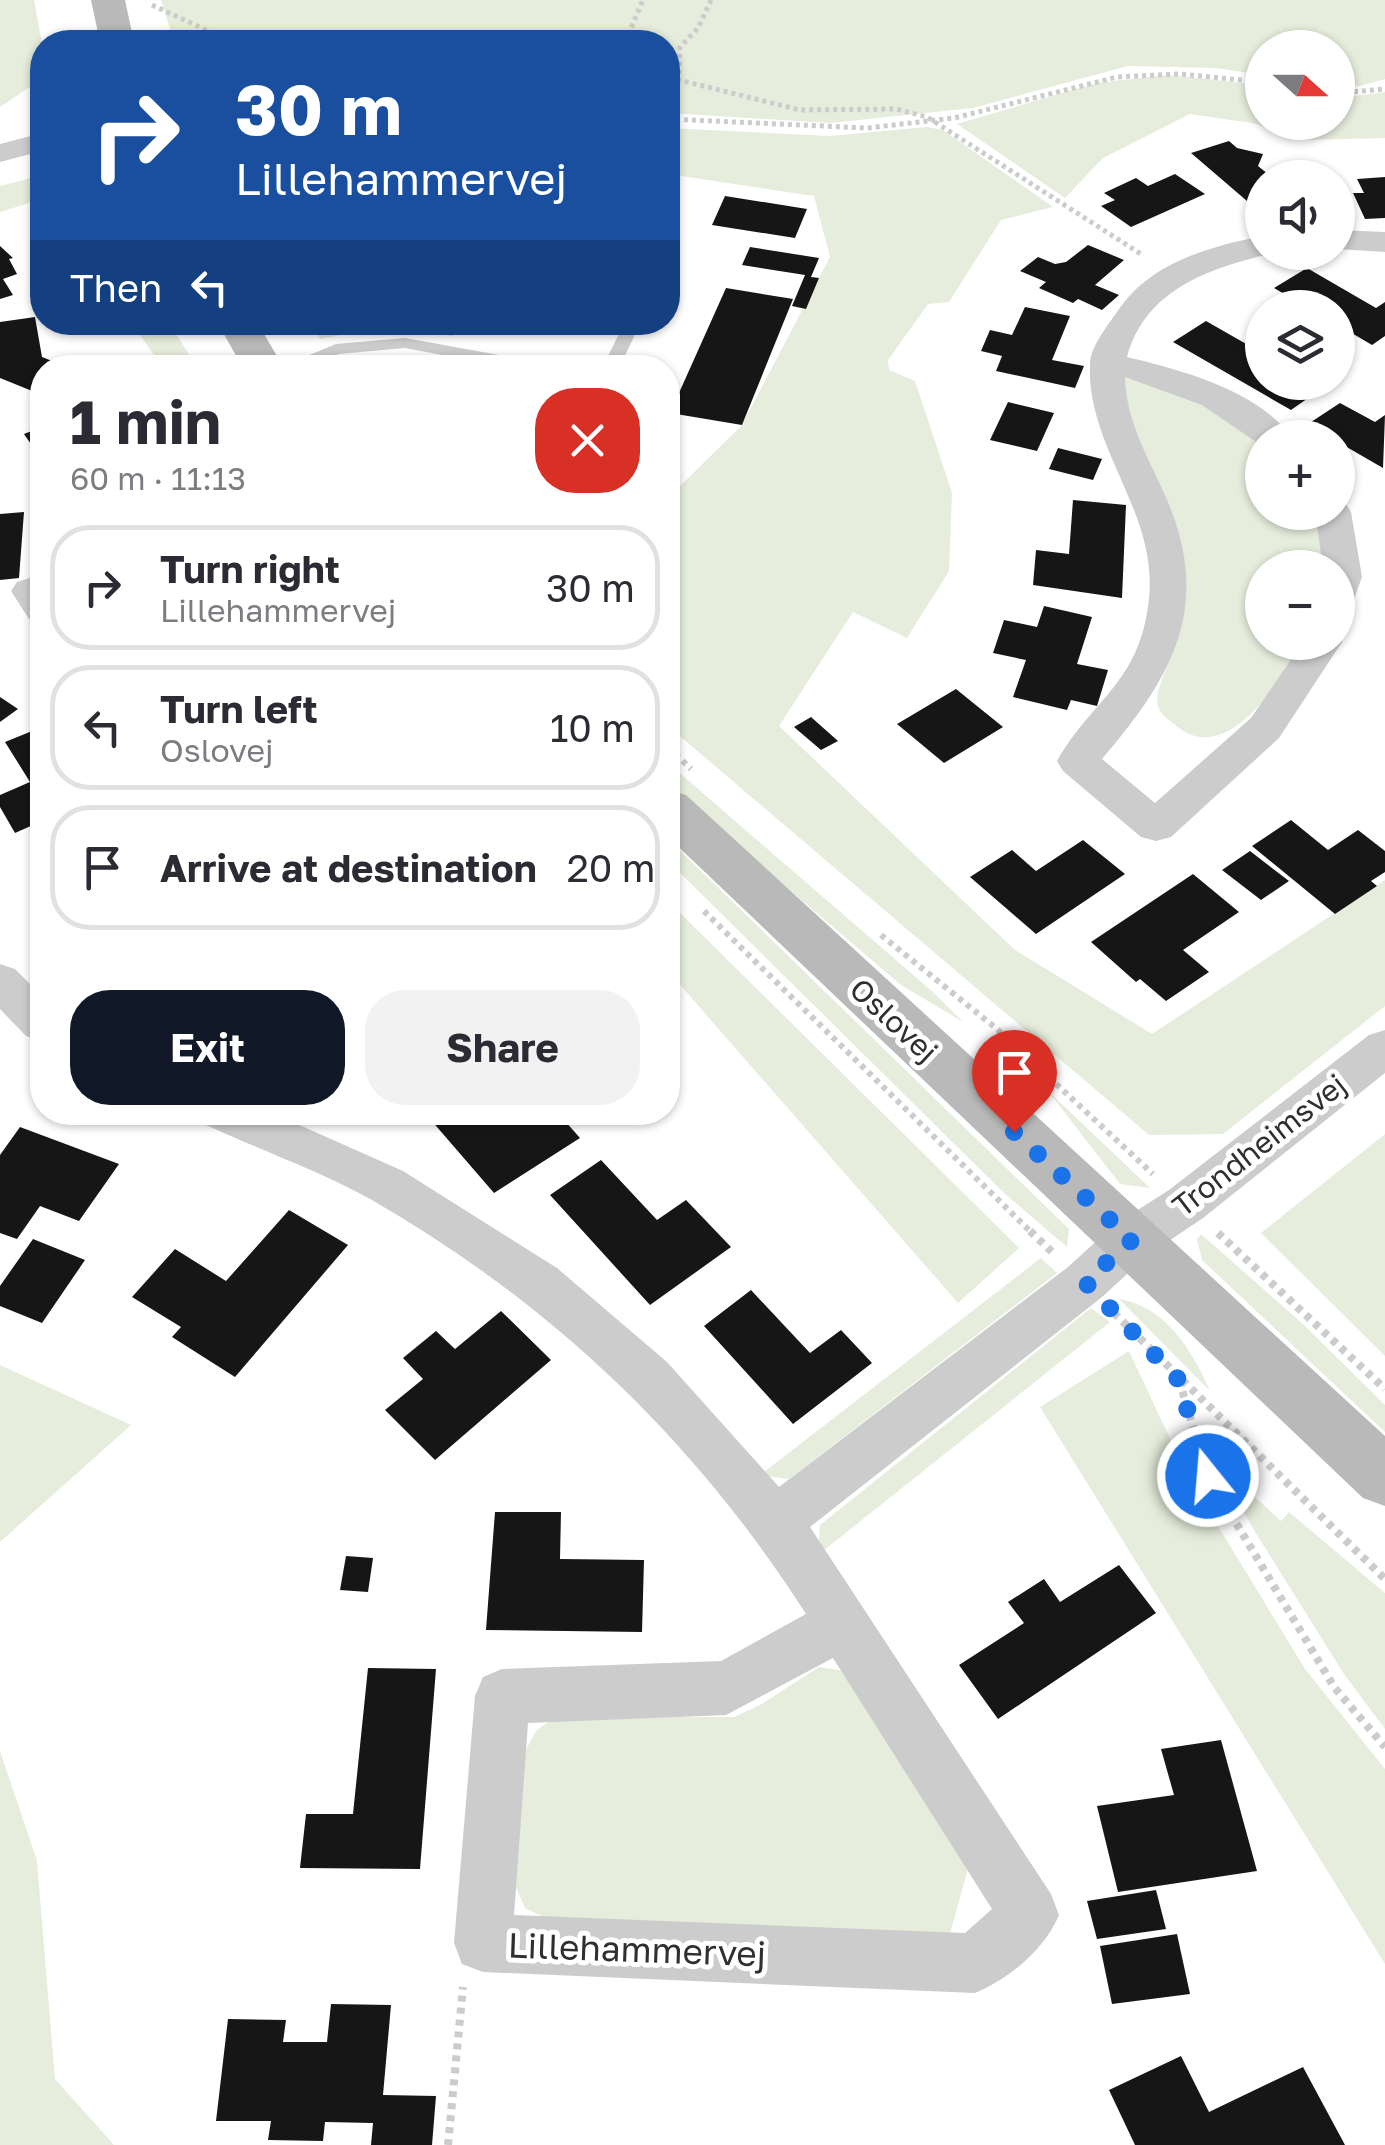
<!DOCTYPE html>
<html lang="en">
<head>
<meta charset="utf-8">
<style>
  body { margin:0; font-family:"Golos Text",sans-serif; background:#f2f2f3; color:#2b2b33; height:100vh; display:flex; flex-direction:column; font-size:38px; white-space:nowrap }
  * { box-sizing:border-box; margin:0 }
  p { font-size:32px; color:#7c7c81 }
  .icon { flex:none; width:55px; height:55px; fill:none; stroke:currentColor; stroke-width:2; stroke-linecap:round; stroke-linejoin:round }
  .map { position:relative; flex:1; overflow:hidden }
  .details { position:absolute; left:30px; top:355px; width:650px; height:770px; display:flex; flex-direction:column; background:#fff; border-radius:40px; box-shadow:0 2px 8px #0004 }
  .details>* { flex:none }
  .hud { position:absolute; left:30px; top:30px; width:650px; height:305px; border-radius:40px; box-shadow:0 2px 8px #0004; background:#1a4fa0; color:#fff; overflow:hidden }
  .needle { width:65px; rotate:111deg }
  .fabs { position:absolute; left:1245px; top:30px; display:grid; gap:20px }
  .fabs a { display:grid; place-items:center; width:110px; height:110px; border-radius:50%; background:#fff; box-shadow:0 2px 8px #0004; font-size:50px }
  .pin { position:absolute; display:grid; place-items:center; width:85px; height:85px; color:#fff; margin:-102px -42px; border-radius:50% 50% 50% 0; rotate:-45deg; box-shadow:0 0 10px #0007 }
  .pin .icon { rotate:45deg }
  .me { position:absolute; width:110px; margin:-55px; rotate:343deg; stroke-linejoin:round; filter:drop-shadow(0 0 8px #0008) }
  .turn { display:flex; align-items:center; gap:35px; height:210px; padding:0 40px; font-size:45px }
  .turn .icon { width:130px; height:130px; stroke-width:2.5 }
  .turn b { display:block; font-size:70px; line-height:85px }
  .then { display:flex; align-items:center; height:95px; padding:0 40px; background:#0003; gap:20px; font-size:38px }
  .round { display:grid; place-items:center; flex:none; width:105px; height:105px; border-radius:40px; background:#f2f2f3 }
  .summary { display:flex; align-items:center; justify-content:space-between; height:170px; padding:0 40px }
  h1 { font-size:60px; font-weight:700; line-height:75px }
  .primary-button { display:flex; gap:20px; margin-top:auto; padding:20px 40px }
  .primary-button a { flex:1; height:115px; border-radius:40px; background:#111827; color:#fff; font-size:40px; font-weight:700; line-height:115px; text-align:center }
  .primary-button a+a { background:#f2f2f3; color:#2b2b33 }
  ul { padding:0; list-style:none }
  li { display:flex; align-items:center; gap:30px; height:125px; margin:0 20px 15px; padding:0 20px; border:5px solid #e1e1e2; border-radius:40px }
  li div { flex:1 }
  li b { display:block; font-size:38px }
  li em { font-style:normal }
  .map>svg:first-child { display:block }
  .green { fill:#e6eddc }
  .building { fill:#161616 }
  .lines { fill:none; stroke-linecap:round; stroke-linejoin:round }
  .path-far2 { stroke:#ccc; stroke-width:5; stroke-dasharray:4 4; stroke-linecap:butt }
  .path-far1 { stroke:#ccc; stroke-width:6; stroke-dasharray:5 5; stroke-linecap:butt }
  .path { stroke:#ccc; stroke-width:8; stroke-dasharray:6 6; stroke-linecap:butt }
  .lane { fill:#ccc; fill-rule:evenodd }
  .street { fill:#ccc; fill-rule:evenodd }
  .secondary { fill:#b9b9b9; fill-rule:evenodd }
  .route { stroke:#1a73e8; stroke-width:18; stroke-dasharray:0 32.4 }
  .labels { text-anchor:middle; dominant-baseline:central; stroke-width:10; stroke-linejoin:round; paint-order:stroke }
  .street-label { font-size:30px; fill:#2f2f2f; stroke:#fff }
  .near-street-label { font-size:35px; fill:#2f2f2f; stroke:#fff }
</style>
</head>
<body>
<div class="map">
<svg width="1385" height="2145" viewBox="0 0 1385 2145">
  <rect width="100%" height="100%" fill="#fff"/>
  <g class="green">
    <polygon points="0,0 34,0 42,43 42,79 0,107"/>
    <polygon points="161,0 1385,0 1385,79 1359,86 1338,84 1338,48 1262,48 1262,75 1216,68 1128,66 973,108 830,123 668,113 668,42 174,42"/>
    <polygon points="1168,75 1262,85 1262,122 1338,122 1338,98 1385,92 1385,138 1306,140 1252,123 1190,114 1103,158 1065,198 957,124 1096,83"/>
    <polygon points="927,127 943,130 1053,207 1001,220 949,302 928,304 888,360 889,370 915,381 952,493 949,571 907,638 853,612 779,726 1015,950 1152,1034 1385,880 1385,1006 1223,1134 1149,1135 668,726 668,498 742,425 830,257 814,196 668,174 668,128 830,136"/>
    <polygon points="42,175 42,199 0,212 0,186"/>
    <polygon points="132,323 169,323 197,367 162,367"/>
    <polygon points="311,323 452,323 453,336 376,328 320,339"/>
    <path d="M1133 375C1181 389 1223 409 1262 441V512L1319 513 1330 567 1262 568V642L1302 643C1282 678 1229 766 1179 728 1172 722 1161 716 1158 706 1152 685 1185 640 1182 611 1179 589 1168 565 1162 544 1148 495 1134 445 1120 396L1121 378Z"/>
    <polygon points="668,763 933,992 963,1022 901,985 682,798 668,784"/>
    <polygon points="668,839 1069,1229 1067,1247 1004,1193 668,861"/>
    <polygon points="668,901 1019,1248 958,1303 668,971"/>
    <polygon points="1048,1091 1150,1188 1120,1184"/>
    <polygon points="1385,1134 1385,1356 1261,1233"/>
    <polygon points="1201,1234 1304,1325 1385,1405 1385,1432 1202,1260 1197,1239"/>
    <polygon points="1041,1258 1057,1273 789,1479 760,1475"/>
    <path d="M1119 1299C1166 1307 1191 1349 1210 1391Z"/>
    <polygon points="1091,1308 1110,1322 818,1555 820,1525"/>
    <polygon points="1129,1351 1188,1477 1305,1669 1385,1769 1385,1964 1040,1407"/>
    <polygon points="0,1365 131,1425 0,1542"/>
    <polygon points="1210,1429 1257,1472 1245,1488 1281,1521 1289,1512 1385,1593 1385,1729 1344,1674 1257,1535 1222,1474"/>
    <polygon points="819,1667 843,1671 968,1868 950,1934 552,1921 525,1908 515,1885 521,1759 536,1731 548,1722 581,1717 734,1717 760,1705"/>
    <polygon points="0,1751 37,1861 55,2079 114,2145 0,2145"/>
  </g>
  <g class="building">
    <polygon points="1229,141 1237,148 1263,154 1258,166 1273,178 1262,178 1262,205 1254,207 1191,153"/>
    <polygon points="1175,174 1205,194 1131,227 1101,206 1115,200 1104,193 1136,178 1148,186"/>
    <polygon points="1385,177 1385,218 1365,219 1353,193 1364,193 1357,179"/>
    <polygon points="725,196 807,209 795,238 712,225"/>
    <polygon points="1088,245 1124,260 1095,285 1119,295 1102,310 1078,299 1073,303 1039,288 1046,282 1020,271 1038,257 1055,264 1066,262"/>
    <polygon points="0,246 13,258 9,259 17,274 3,279 13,295 0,299"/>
    <polygon points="750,247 819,258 811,277 819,278 806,309 792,306 805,275 742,265"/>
    <polygon points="1307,268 1376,308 1385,302 1385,336 1372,345 1338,325 1338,308 1308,308 1274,288"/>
    <polygon points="726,288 793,299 742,425 670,413"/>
    <polygon points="1025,307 1070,316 1052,360 1084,366 1075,388 996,371 1002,356 981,351 990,330 1012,335"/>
    <polygon points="35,317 42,357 67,367 42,368 42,395 0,378 0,322"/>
    <polygon points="1206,321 1262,353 1262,382 1331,382 1291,410 1173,342"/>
    <polygon points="1008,402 1054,413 1037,451 990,440"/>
    <polygon points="1340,403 1375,422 1385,415 1383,468 1338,442 1338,438 1308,424"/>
    <polygon points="42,427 42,460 24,434"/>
    <polygon points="1058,448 1102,459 1093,480 1049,469"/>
    <polygon points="1073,500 1126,505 1122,598 1033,585 1036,550 1069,554"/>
    <polygon points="24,512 19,578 0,580 0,514"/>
    <polygon points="1044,606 1092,617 1077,664 1108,670 1097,706 1071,700 1067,710 1013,697 1026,660 993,653 1004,620 1037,627"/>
    <polygon points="956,689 1003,727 944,763 897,724"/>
    <polygon points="0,697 18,709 0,722"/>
    <polygon points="811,717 838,741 821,750 794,727"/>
    <polygon points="42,727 42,821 15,833 0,807 0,795 30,782 5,742"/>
    <polygon points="1291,820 1328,850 1358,830 1385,851 1385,872 1371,881 1377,886 1335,914 1252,846"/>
    <polygon points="1083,840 1125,874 1036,934 970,877 1012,850 1036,871"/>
    <polygon points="1250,851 1289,881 1261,900 1222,870"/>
    <polygon points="1193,874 1239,912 1183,950 1209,972 1166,1001 1140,979 1136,982 1091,942"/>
    <polygon points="424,1112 500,1112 508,1121 522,1112 557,1112 580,1138 494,1193"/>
    <polygon points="20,1127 119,1164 79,1221 40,1206 17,1239 0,1233 0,1155"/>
    <polygon points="601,1160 657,1220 686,1200 731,1247 650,1305 550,1195"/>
    <polygon points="289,1210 348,1245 235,1377 172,1337 181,1327 132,1297 175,1249 226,1281"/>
    <polygon points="33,1239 85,1260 42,1323 0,1306 0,1286"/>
    <polygon points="751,1290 810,1353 841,1330 872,1363 793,1424 704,1326"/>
    <polygon points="501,1311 551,1360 435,1460 385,1410 423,1379 403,1358 436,1331 455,1349"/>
    <polygon points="495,1512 561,1512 560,1559 644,1560 642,1632 486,1630"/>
    <polygon points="346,1556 373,1558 368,1592 340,1590"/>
    <polygon points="1119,1565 1156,1613 998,1719 959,1665 1024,1623 1008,1602 1044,1579 1060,1602"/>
    <polygon points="368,1668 436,1669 420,1869 300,1868 306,1814 353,1814"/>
    <polygon points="1221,1740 1257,1871 1118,1892 1097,1806 1174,1795 1161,1749"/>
    <polygon points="1156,1890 1166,1929 1097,1939 1087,1901"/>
    <polygon points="1177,1934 1190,1994 1112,2004 1100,1946"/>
    <polygon points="331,2004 391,2005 383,2095 436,2096 432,2145 371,2145 373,2123 325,2122 323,2141 268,2140 271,2121 216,2121 228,2019 286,2020 283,2042 327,2042"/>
    <polygon points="1181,2056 1209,2112 1303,2067 1345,2145 1135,2145 1109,2090"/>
  </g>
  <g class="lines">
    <g class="path-far2">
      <polyline points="711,0 698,28 680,47 679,80 800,110 896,109 927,117 1141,254"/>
      <polyline points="152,5 232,42"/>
      <polyline points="625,42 643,0"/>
      <polyline points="1338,93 1385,89"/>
      <polyline points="668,119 867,128 954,118 1117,77 1179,74 1262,82"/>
    </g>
    <g class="path-far1">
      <polyline points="668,747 691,769"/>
      <polyline points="704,911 1033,1234"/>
      <polyline points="881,935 997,1029 1153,1174"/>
    </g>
    <g class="path">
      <polyline points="1030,1231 1052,1252"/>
      <polyline points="1218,1233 1385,1389"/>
      <polyline points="1114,1313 1385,1579"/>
      <polyline points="1179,1380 1208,1476 1334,1687 1385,1747"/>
      <polyline points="448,2145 463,1987"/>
    </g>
    <g class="lane">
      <polygon points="625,322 641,322 619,368 602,368"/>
      <polygon points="405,338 543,363 551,368 512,368 405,348 339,354 303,368 278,368 336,344"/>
    </g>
    <g class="street">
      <polygon points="42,133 42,151 0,162 0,144"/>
      <polygon points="1338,230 1385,232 1385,252 1338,249"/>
      <path d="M1262 236V252L1273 253C1211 268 1146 288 1127 357 1178 369 1261 391 1291 438H1262V446L1202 405 1125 377C1126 420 1147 455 1164 493 1214 603 1175 674 1102 759L1155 803 1251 718 1303 642H1338V634L1342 642 1279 738 1171 837 1156 841 1141 837 1063 771 1057 761C1093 698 1141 682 1149 598 1158 512 1086 447 1090 364 1090 348 1107 326 1117 312 1149 263 1208 247 1262 236Z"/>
      <polygon points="1338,501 1346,504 1351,512 1362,577 1351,607 1338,611 1338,568 1323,568 1315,512 1338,512"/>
      <polygon points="30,578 42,582 42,623 29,619 11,591 17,582"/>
      <polygon points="0,964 15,969 42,996 42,1041 26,1036 0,1009"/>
      <path d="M1385 1030V1073L1203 1218 1148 1255 1102 1297 810 1527 1051 1894 1059 1915C1045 1949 1009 1979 975 1993L483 1972 462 1964 454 1943 475 1696 483 1677 502 1669 721 1661 806 1614C694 1439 552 1304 372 1200 320 1171 260 1150 206 1125L199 1112H270L403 1171 557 1268 667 1362 779 1487 1068 1267 1114 1225 1169 1190 1369 1035ZM833 1658 992 1909 965 1933 514 1915 528 1723 726 1715Z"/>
    </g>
    <g class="secondary">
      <polygon points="91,0 125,0 134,42 100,42"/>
      <polygon points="217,322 257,322 284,368 243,368"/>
      <polygon points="668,790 686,795 1385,1436 1385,1506 1363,1498 668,837"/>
    </g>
  </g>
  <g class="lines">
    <polyline class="route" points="1014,1132 1132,1240 1085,1282 1178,1379 1208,1476"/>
  </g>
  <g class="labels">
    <g class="street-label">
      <text transform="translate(894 1020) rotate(43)">Oslovej</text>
      <text transform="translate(1259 1145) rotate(-38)">Trondheimsvej</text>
    </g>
    <g class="near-street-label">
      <text transform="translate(637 1949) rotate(2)">Lillehammervej</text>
    </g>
  </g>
</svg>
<div class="fabs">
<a><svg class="needle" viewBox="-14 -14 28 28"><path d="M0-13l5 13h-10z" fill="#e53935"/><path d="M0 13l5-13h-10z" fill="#7c7c81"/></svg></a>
<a><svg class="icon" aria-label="sound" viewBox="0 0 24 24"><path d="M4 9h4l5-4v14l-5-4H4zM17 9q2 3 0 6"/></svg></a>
<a><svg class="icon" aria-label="layers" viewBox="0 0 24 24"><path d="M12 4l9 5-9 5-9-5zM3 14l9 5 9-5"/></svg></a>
<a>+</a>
<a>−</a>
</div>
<div class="pin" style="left:1014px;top:1132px;background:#d93025"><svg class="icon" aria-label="arrive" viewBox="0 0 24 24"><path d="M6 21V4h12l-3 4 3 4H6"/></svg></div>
<svg class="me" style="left:1208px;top:1476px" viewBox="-20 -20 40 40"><circle r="17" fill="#1a73e8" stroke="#fff" stroke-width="3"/><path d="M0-11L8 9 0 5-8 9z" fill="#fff"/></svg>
<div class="hud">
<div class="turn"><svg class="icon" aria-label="right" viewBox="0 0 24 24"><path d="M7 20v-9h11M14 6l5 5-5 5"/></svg><div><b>30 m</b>Lillehammervej</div></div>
<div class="then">Then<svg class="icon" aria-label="left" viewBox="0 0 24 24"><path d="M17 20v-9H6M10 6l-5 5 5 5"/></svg></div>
</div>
<section class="details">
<div class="summary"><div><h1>1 min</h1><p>60 m · 11:13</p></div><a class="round" style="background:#d93025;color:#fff"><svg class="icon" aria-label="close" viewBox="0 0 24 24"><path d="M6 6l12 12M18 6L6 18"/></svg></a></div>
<ul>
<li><svg class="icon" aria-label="right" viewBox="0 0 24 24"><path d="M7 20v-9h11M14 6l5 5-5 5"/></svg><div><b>Turn right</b><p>Lillehammervej</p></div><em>30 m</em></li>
<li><svg class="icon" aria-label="left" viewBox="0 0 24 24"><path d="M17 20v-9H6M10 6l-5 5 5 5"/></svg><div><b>Turn left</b><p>Oslovej</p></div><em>10 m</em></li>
<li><svg class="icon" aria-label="arrive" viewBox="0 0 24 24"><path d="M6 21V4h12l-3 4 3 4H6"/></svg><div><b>Arrive at destination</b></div><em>20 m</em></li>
</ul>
<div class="primary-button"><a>Exit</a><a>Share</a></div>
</section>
</div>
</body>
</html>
